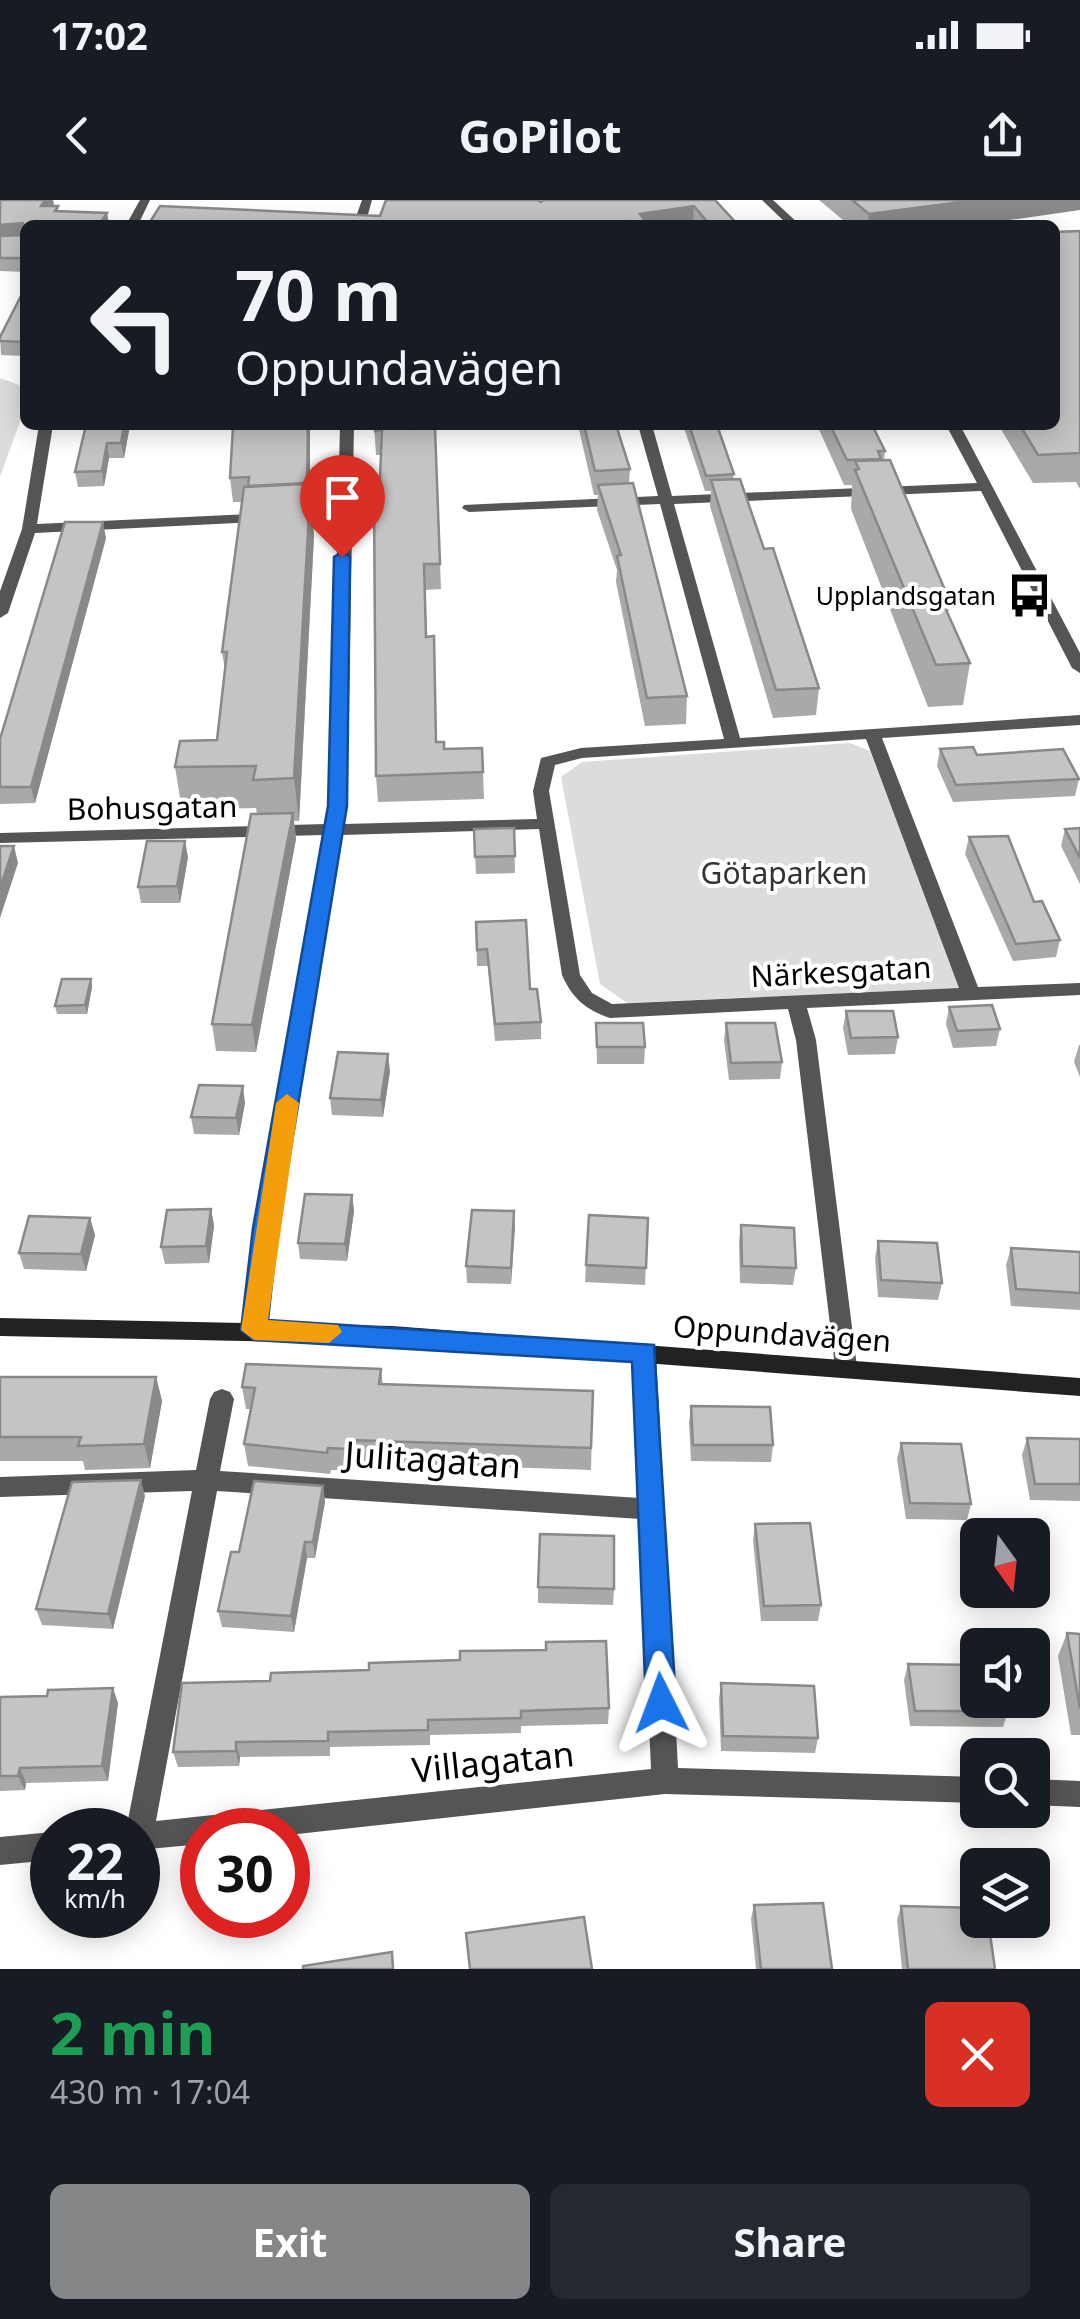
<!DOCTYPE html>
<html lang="en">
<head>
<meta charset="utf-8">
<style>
  body { margin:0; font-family:"Noto Sans",sans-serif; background:#242831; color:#f1f3f6; height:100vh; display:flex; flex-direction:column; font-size:38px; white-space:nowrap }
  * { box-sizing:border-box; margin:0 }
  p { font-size:32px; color:#9ea1a6 }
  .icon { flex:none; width:55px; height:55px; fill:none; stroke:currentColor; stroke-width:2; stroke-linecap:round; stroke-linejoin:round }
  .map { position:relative; height:1769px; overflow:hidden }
  .side { display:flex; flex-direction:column; background:#171b24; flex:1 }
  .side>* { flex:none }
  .guide { position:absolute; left:20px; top:20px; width:1040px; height:210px; border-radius:15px; box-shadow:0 5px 25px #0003; background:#171b24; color:#f1f3f6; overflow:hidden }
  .needle { width:65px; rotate:165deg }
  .controls { position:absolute; left:960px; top:1318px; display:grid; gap:20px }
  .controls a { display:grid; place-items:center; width:90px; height:90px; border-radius:15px; background:#171b24; box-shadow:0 5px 25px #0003; font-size:50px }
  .speed { position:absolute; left:30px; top:1608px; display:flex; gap:20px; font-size:50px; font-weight:700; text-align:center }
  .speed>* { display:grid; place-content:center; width:130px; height:130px; border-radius:50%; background:#171b24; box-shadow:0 5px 25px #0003; line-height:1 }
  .speed small { font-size:25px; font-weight:400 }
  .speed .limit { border:15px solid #d22; background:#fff; color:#111 }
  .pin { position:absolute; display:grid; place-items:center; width:85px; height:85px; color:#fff; margin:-102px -42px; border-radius:50% 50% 50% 0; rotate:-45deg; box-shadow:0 0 10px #0007 }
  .pin .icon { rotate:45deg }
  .me { position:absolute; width:110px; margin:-55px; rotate:357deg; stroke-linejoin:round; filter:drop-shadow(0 0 8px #0008) }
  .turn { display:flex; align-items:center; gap:35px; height:210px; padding:0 50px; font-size:45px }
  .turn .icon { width:130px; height:130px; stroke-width:2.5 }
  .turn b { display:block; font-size:70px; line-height:85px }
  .round { display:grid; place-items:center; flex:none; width:105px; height:105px; border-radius:15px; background:#242831 }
  .head { display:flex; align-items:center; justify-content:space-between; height:170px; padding:0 50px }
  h1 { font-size:60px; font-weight:700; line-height:75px; color:#1e9e55 }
  .action { display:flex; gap:20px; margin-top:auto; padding:20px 50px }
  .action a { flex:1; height:115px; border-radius:15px; background:#858687; color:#fff; font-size:40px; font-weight:700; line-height:115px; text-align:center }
  .action a+a { background:#242831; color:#f1f3f6 }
  .status { display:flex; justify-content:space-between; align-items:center; height:70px; padding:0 50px; background:#171b24; direction:ltr }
  .status svg { height:28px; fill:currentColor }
  header { display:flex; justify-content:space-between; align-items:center; height:130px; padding:0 50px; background:#171b24; font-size:45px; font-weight:700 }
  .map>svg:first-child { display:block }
  .green { fill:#dcdcdc }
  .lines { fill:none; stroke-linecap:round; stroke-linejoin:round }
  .street { fill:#555; fill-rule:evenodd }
  .secondary { fill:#222; fill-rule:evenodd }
  .wall { fill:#a9a9a9 }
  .shaded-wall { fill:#898989 }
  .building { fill:#c4c4c4; stroke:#898989; stroke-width:2.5 }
  .route { fill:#1a73e8; stroke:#114b97; stroke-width:2.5 }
  .slow { fill:#f59e0b }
  .labels { text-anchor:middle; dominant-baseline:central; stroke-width:8; stroke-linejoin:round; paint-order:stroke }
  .far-poi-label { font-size:25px; fill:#000; stroke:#fff; text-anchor:end }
  .street-label { font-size:30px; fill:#000; stroke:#fff }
  .park-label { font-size:30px; fill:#333; stroke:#fff }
  .near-street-label { font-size:35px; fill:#000; stroke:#fff }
</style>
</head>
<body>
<div class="status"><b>17:02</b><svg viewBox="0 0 49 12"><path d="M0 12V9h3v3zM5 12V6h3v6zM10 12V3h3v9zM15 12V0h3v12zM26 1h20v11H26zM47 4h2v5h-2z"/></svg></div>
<header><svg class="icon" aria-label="back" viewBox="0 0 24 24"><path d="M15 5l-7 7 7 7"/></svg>GoPilot<svg class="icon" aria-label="share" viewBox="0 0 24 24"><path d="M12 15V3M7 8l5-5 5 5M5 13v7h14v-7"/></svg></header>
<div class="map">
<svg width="1080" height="1769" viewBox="0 0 1080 1769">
  <rect width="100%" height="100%" fill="#fff"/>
  <g class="green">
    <polygon points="0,178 22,186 22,216 0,277"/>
    <polygon points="850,543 870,551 960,788 627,803 600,784 561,577 582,562"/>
  </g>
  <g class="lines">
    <g class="street">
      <polygon points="140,0 150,0 138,25 126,25"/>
      <polygon points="362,0 372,0 365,25 353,25"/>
      <polygon points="762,0 773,0 800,25 788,25"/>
      <path d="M39 225H53L37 324 338 310 340 225H354L347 606 344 624 537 619 533 591 541 558 581 548 724 539 660 304 469 312 462 308 464 305 658 296 638 225H652L672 296 977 283 946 225H960L1080 453V473L1072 468 981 291 674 304 740 538 1080 515V525L882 538 978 787 1080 783V795L807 808 816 840 857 1167 854 1174 846 1176 838 1174 835 1167 796 840 788 809 610 818C586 810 572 798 562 775L539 629 342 635 277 1028 265 1129 262 1135 254 1138 246 1135 243 1129 255 1028 324 635 0 643V633L326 624 329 606 338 318 35 333 8 413 0 418V391L22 329ZM866 539 959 788 612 804 592 793 580 775 549 591 555 565 582 558Z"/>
      <path d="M645 1144 653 1147 656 1153 678 1568 978 1577V1603L665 1594 288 1635V1630H202V1644L138 1650V1630H126L192 1291 0 1297V1277L196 1270 210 1199 214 1192 222 1189 230 1192 234 1199 220 1271 640 1298 634 1153 637 1147ZM217 1291 640 1319 651 1569 156 1621Z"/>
      <polygon points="1032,1579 1080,1581 1080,1607 1032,1605"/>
      <polygon points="52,1632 52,1660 0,1665 0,1637"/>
    </g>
    <polygon class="secondary" points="0,1118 392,1126 1080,1178 1080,1196 392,1144 0,1136"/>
  </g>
  <g class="wall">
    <polygon points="0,0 53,0 52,6 58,6 59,12 107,13 109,25 25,25 25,72 0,71"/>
    <polygon points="715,0 738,25 148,25 380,16 541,2"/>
    <polygon points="819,0 1080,0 975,25 849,25"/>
    <polygon points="1080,31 1080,289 1076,282 1033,283 1002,231 1003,225 1055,225"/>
    <polygon points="25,88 25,156 1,155 0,137"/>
    <polygon points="86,225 130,225 124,258 109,258 104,286 78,287 75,272"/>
    <polygon points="310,225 310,296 314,336 299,621 294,621 296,639 256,852 216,851 212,824 257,614 256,608 182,610 175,567 217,540 225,470 222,452 242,302 233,302 230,278"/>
    <polygon points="374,225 411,229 435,228 441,389 425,390 427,437 434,436 437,542 444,549 483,572 484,599 378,602 376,576 379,302 381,255 376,255"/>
    <polygon points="578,225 616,225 630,269 629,283 687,496 686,524 645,526 616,382 617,370 597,310 598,295 594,295"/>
    <polygon points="683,225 717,225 734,274 733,280 764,349 819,488 816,515 773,518 710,306 711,291 705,291"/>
    <polygon points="817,225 872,225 885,251 884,260 950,402 948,414 970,463 963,505 928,507 851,309 852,285 844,285"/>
    <polygon points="106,338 35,603 0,604 0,539"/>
    <polygon points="940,549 977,555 1079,579 1075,596 953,602 937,566"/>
    <polygon points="514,628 515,673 476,674 474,629"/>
    <polygon points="1080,628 1080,684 1061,646 1065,629"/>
    <polygon points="969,637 1034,702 1060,740 1056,757 1013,761 965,654"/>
    <polygon points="188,657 180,703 141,703 138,687"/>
    <polygon points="476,722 541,822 541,839 495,841 488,766 477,766"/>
    <polygon points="91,779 92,787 87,814 57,814 55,806"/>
    <polygon points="949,807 1000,829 996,846 953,848 946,824"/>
    <polygon points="846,811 898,837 895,854 848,855 843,828"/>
    <polygon points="596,823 645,847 644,864 597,864"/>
    <polygon points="726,823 782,862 780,879 729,880 724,840"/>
    <polygon points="1079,845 1080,845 1080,877 1074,862"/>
    <polygon points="390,871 383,917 332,915 330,898"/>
    <polygon points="245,903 239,935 194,934 191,917"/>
    <polygon points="352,995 354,1011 347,1061 300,1059 298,1043"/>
    <polygon points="211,1009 214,1026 209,1063 165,1064 161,1047"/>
    <polygon points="514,1011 511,1084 467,1083 466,1066"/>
    <polygon points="90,1018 95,1035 86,1071 24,1069 19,1053"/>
    <polygon points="648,1018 645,1085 585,1082 586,1065"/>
    <polygon points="741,1025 796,1068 793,1085 740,1083 739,1042"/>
    <polygon points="878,1041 942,1083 938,1100 878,1097 875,1058"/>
    <polygon points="1011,1048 1080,1052 1080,1110 1011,1106 1006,1065"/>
    <polygon points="381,1169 383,1185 593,1191 591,1270 352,1262 351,1271 331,1270 330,1274 248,1266 244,1244 251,1209 246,1209 242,1187"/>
    <polygon points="0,1177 156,1177 162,1201 150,1268 85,1270 83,1261 0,1261"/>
    <polygon points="691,1206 773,1245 771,1262 691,1261 689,1223"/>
    <polygon points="1027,1238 1080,1239 1080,1301 1030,1300 1022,1255"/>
    <polygon points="901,1243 971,1304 967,1320 906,1319 897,1259"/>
    <polygon points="323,1286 325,1302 315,1358 307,1358 294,1432 222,1427 218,1411 239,1352"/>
    <polygon points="145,1296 113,1429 42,1425 36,1409"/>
    <polygon points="755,1324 821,1405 818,1421 761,1421 753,1340"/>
    <polygon points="538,1387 614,1389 613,1405 538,1403"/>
    <polygon points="1067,1433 1080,1434 1080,1535 1071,1535 1058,1456"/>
    <polygon points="908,1464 1008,1511 1003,1527 910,1526 904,1480"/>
    <polygon points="182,1483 609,1508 608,1524 521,1526 521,1533 430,1535 430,1545 330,1547 330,1556 240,1557 239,1566 178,1567 173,1552"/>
    <polygon points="721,1483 818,1538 815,1553 721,1551 719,1499"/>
    <polygon points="0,1497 118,1503 108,1581 26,1583 25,1590 0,1591"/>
    <polygon points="754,1705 832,1769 756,1769 751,1719"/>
    <polygon points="901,1706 995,1769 902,1769 897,1720"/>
  </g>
  <g class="shaded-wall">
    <polygon points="45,0 53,0 54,4 43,19 41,6"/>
    <polygon points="976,0 1080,0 1080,10 975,25 868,25 869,14"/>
    <polygon points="694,6 693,25 640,25 640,14"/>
    <polygon points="107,13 109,25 99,25"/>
    <polygon points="629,21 629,25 585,25"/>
    <polygon points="23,23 25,36 0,39 0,25"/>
    <polygon points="124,225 130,225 124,258 121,243"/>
    <polygon points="308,225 310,225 310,308 307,283"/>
    <polygon points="107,243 109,258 104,286 102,271"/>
    <polygon points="310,296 314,336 299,621 294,578"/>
    <polygon points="103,322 106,338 35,603 31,587"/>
    <polygon points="293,613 296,639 256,852 252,825"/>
    <polygon points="185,641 188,657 180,703 177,686"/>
    <polygon points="14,646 18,663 0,718 0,688"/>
    <polygon points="91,779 92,787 87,814 85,805"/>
    <polygon points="388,854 390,871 383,917 381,900"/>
    <polygon points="243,886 245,903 239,935 236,918"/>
    <polygon points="352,995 354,1011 347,1061 345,1044"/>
    <polygon points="211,1009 214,1026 209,1063 206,1046"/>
    <polygon points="514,1011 515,1028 511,1084 511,1068"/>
    <polygon points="90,1018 95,1035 86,1071 81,1054"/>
    <polygon points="156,1177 162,1201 150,1268 144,1244"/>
    <polygon points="350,1240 352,1262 351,1271 348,1249"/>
    <polygon points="141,1280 145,1296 113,1429 108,1414"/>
    <polygon points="323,1286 325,1302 315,1358 313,1342"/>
    <polygon points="305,1342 307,1358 294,1432 291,1416"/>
    <polygon points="113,1488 118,1503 108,1581 102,1566"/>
    <polygon points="236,1542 240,1557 239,1566 236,1551"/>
    <polygon points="20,1568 26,1583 25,1590 18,1576"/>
  </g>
  <g class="building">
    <polygon points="0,0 45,0 41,6 58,6 55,11 107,13 99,25 25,25 25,35 23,23 0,25"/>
    <polygon points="386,0 537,0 541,2 543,0 715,0 738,25 710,25 694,6 640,14 648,25 630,25 629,21 585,25 148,25 160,6 380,16"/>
    <polygon points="852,0 976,0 869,14"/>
    <polygon points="1080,31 1080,253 1038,255 1020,225 1055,225 1055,32"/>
    <polygon points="25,35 25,58 0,58 0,36"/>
    <polygon points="25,88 25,142 0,141 0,137"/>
    <polygon points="86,225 124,225 121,243 107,243 102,271 75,272"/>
    <polygon points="271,225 308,225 307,283 248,286 249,277 230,278 233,227"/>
    <polygon points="374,225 410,225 411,229 435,228 440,364 424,364 426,437 434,436 436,542 444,542 444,549 482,548 483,572 376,576 374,302 379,302 382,230 375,231"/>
    <polygon points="584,225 616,225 630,269 595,271"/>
    <polygon points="689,225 717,225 734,274 706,276"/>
    <polygon points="830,225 872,225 885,251 878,251 881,259 847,260"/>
    <polygon points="890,260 950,402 943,403 970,463 936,465 855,270 859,269 855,261"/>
    <polygon points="740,279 764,349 773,348 819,488 776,490 711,280"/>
    <polygon points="633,283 687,496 647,498 617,356 621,355 598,285"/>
    <polygon points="305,284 304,296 310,296 294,578 253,580 256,566 175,567 180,541 217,540 227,452 222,452 244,287"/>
    <polygon points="65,322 103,322 31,587 0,587 0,539"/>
    <polygon points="973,547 977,555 1063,549 1079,579 956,585 940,549"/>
    <polygon points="293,613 252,825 212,824 251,614"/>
    <polygon points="514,628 515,656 475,657 474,629"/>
    <polygon points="1080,628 1080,658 1065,629"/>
    <polygon points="1008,636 1034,702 1042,701 1060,740 1016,744 969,637"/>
    <polygon points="147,641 185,641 177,686 138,687"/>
    <polygon points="0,646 14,646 0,688"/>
    <polygon points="526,720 530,789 537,789 541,822 495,824 487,749 477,750 476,722"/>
    <polygon points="62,779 91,779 85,805 55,806"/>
    <polygon points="992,805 1000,829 957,831 949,807"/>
    <polygon points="846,811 893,811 898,837 851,838"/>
    <polygon points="596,823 643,823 645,847 597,847"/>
    <polygon points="726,823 775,823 782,862 731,863"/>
    <polygon points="338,852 388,854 381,900 330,898"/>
    <polygon points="199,885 243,886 236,918 191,917"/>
    <polygon points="305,994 352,995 345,1044 298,1043"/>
    <polygon points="211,1009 206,1046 161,1047 167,1010"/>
    <polygon points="472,1010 514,1011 511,1068 466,1066"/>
    <polygon points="589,1015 648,1018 646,1068 586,1065"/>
    <polygon points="29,1016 90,1018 81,1054 19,1053"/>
    <polygon points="741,1025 794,1028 796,1068 742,1066"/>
    <polygon points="878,1041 937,1043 942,1083 881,1080"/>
    <polygon points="1011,1048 1080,1052 1080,1093 1016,1089"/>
    <polygon points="246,1164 381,1169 379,1184 593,1191 591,1248 350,1240 348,1249 328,1248 327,1253 244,1244 255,1188 242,1187"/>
    <polygon points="0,1177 156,1177 144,1244 78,1246 81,1237 0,1237"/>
    <polygon points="691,1206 770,1207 773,1245 693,1245"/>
    <polygon points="1027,1238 1080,1239 1080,1284 1035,1284"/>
    <polygon points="901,1243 961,1244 971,1304 910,1303"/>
    <polygon points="141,1280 108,1414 36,1409 72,1282"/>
    <polygon points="254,1281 323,1286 313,1342 305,1342 291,1416 218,1411 231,1352 239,1352"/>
    <polygon points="810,1323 821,1405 764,1406 755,1324"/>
    <polygon points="540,1334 614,1336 614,1389 538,1387"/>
    <polygon points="1067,1433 1080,1434 1080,1509"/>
    <polygon points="606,1441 609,1508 521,1511 521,1518 428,1520 428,1530 328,1532 328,1541 236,1542 236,1551 173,1552 182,1483 270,1481 271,1473 369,1470 369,1463 460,1460 460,1451 546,1450 546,1442"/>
    <polygon points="908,1464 978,1465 978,1500 1006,1500 1008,1511 915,1511"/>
    <polygon points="721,1483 814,1486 818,1538 723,1536"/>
    <polygon points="113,1488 102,1566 20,1568 18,1576 0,1576 0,1497 47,1496 48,1490"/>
    <polygon points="823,1703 832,1769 761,1769 754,1705"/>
    <polygon points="901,1706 978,1708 978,1720 988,1720 995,1769 908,1769"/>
    <polygon points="584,1717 592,1769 470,1769 466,1733"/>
    <polygon points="392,1752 393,1769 303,1769 303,1766"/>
  </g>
  <polygon class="route" points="342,352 350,357 347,606 278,1028 268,1120 654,1145 676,1503 672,1513 661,1517 650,1513 646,1503 632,1162 254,1140 241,1130 253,1028 328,606 334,357"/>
  <polygon class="slow" points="287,894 299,903 268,1120 338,1125 342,1132 329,1143 254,1140 241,1130 276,903"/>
  <defs>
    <symbol id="bus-bare" viewBox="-9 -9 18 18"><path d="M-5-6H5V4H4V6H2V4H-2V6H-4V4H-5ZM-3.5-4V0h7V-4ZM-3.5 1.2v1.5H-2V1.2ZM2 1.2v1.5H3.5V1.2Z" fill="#000" stroke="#fff" stroke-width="2.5" paint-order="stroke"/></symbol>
  </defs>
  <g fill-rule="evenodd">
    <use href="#bus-bare" x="998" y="364" width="63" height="63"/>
  </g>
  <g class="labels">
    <g class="far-poi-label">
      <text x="996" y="395">Upplandsgatan</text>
    </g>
    <g class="street-label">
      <text transform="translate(152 607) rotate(-1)">Bohusgatan</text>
      <text transform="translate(841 771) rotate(-3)">Närkesgatan</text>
      <text transform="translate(782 1133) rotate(4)">Oppundavägen</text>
    </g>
    <g class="park-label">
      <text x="784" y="672">Götaparken</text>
    </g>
    <g class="near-street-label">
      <text transform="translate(433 1259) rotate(4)">Julitagatan</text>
      <text transform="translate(493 1561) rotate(-6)">Villagatan</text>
    </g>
  </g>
</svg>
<div class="controls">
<a><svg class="needle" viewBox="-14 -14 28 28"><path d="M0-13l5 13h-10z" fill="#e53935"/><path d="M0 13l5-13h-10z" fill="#9ea1a6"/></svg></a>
<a><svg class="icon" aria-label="sound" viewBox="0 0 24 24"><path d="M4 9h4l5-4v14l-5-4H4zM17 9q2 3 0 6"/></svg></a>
<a><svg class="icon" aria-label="search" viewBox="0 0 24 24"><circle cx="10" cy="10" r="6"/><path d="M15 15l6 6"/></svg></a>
<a><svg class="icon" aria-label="layers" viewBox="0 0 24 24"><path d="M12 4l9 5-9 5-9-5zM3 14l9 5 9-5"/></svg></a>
</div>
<div class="speed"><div>22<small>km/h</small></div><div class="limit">30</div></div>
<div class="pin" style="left:342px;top:357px;background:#d93025"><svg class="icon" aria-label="arrive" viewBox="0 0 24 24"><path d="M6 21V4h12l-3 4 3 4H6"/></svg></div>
<svg class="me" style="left:661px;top:1503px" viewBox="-20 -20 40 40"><path d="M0-17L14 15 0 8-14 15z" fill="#1a73e8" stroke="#fff" stroke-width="4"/></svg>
<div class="guide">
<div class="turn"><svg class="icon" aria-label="left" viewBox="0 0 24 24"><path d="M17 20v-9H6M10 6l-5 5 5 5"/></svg><div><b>70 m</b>Oppundavägen</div></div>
</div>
</div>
<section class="side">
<div class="head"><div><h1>2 min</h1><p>430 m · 17:04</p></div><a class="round" style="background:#d93025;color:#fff"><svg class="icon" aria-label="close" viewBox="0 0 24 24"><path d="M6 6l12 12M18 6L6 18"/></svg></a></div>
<div class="action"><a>Exit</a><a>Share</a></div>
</section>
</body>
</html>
